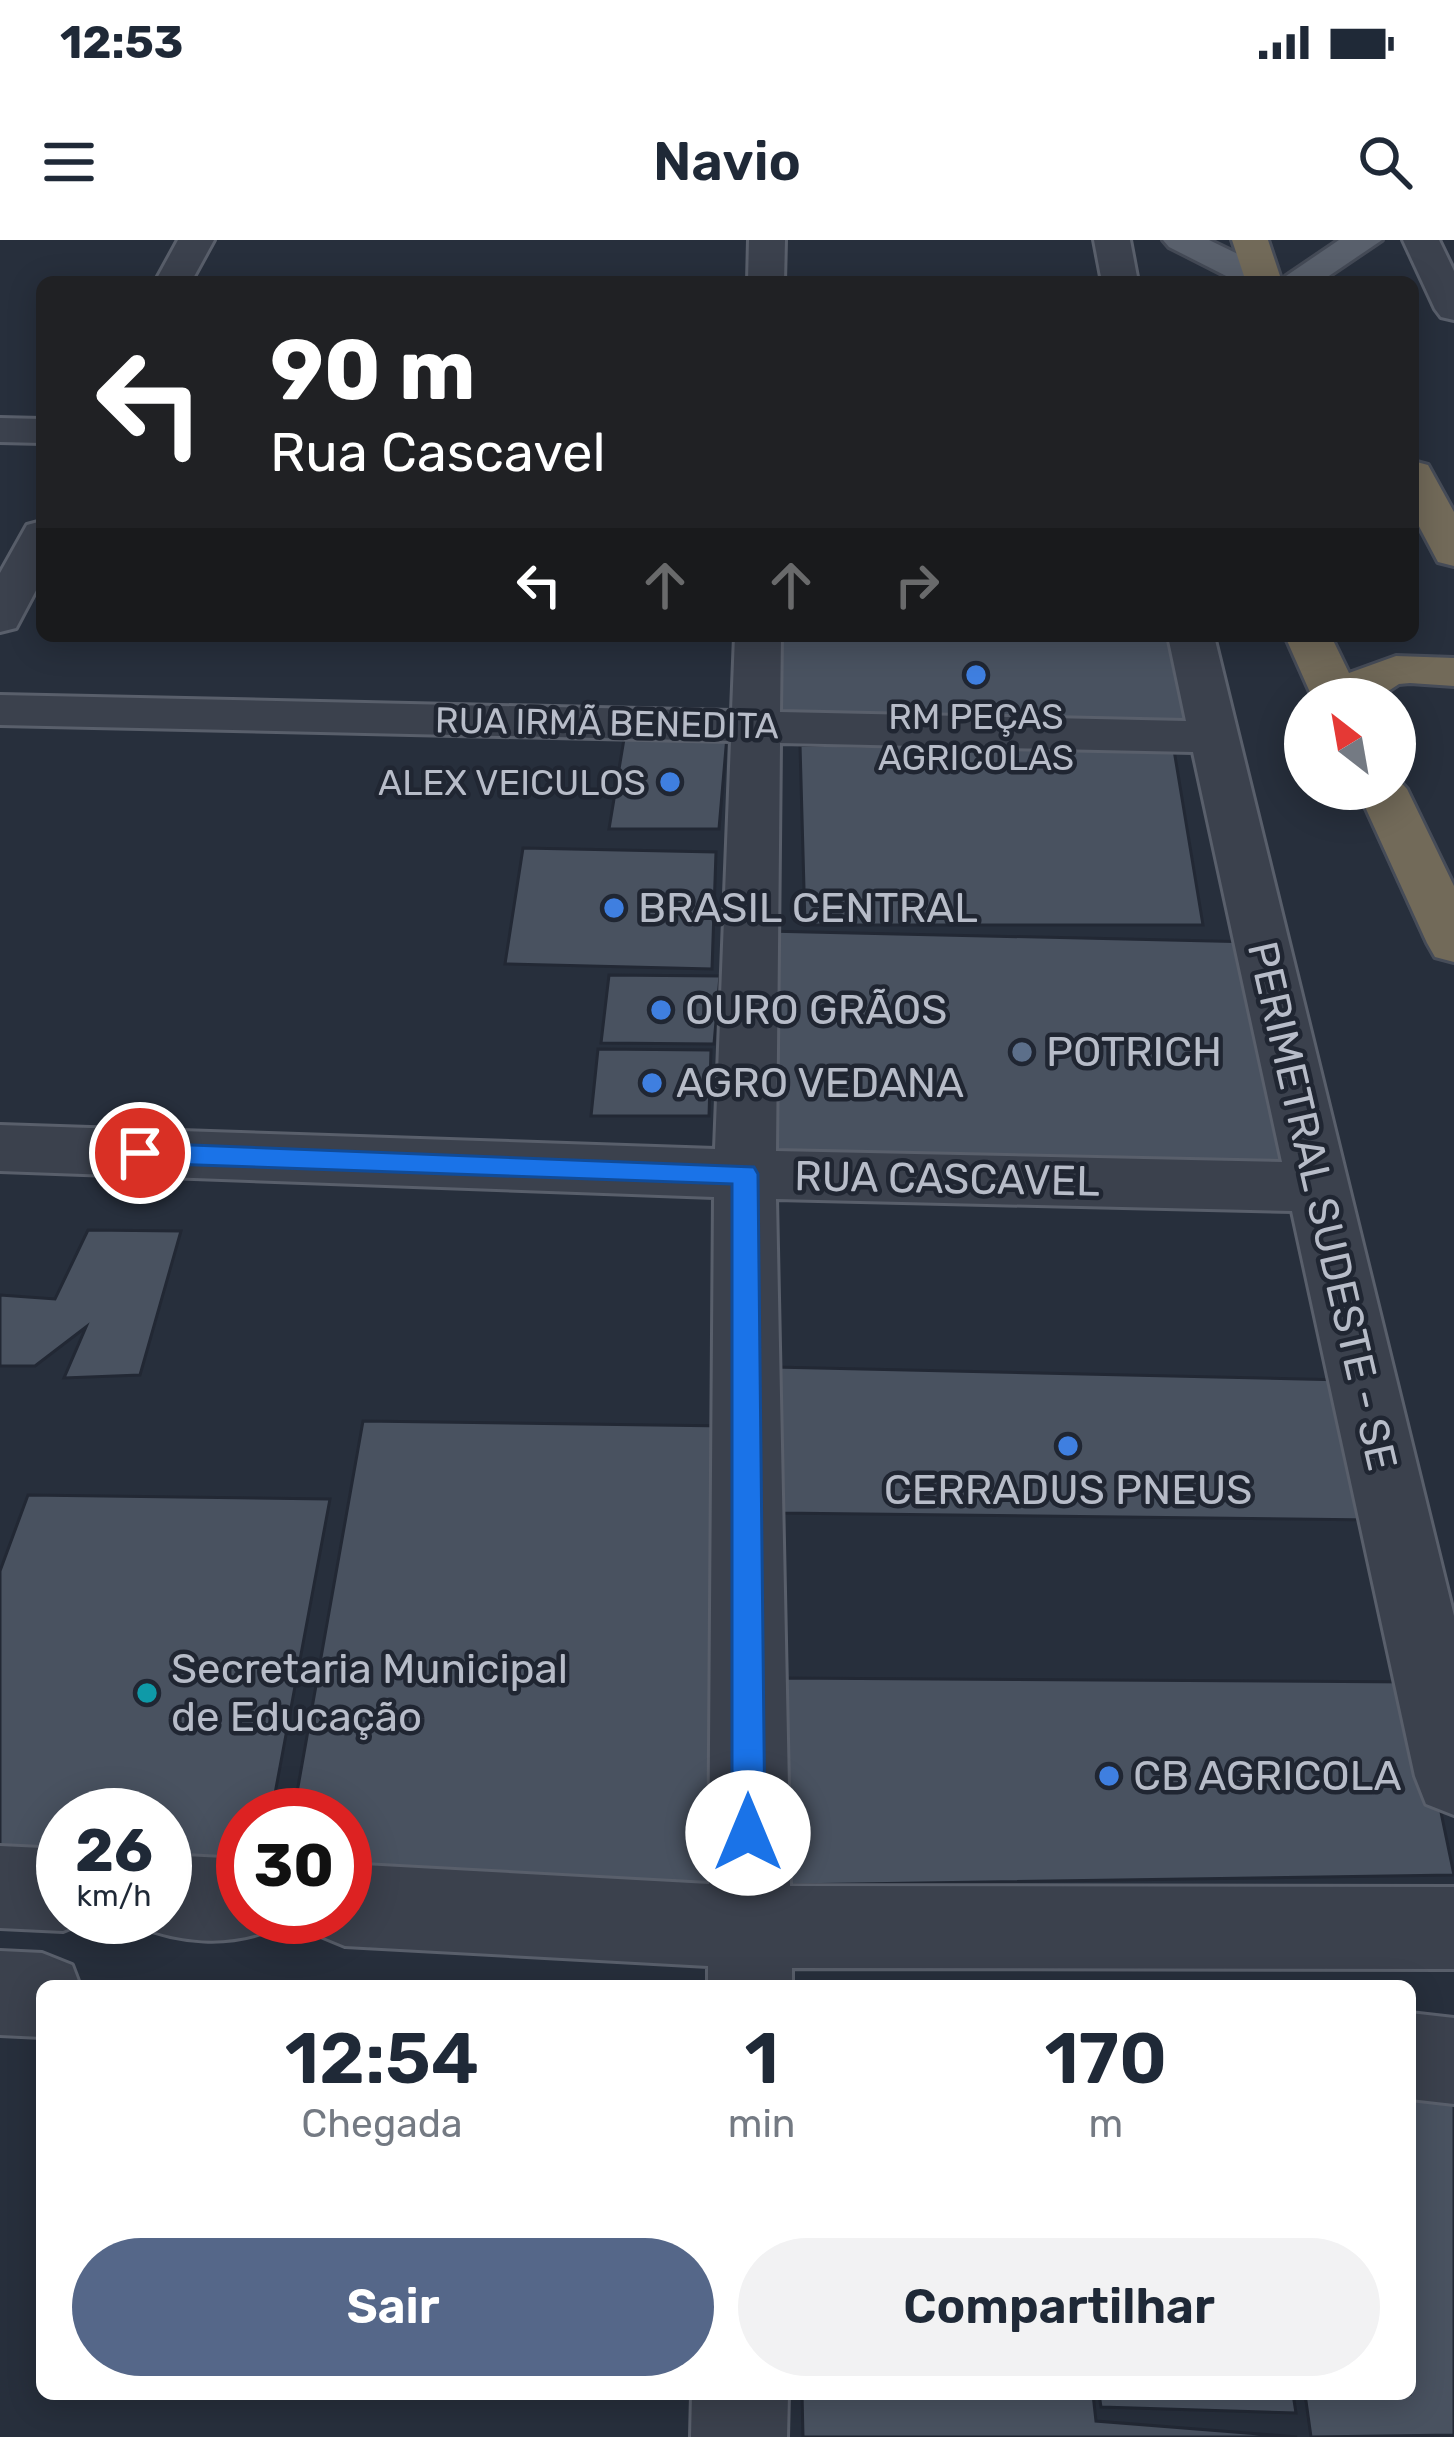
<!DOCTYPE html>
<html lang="pt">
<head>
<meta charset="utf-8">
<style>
  body { margin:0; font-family:Rubik,sans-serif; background:#f2f2f3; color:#1f2937; height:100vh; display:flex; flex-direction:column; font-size:45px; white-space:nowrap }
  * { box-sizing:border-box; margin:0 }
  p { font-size:39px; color:#747a83 }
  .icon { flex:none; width:66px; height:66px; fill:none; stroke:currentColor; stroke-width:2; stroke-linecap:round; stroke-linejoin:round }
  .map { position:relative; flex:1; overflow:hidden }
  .sheet { position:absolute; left:36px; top:1740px; width:1380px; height:420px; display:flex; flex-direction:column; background:#fff; border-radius:18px; box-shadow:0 6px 30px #0003 }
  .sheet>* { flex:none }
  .hud { position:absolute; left:36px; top:36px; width:1383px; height:366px; border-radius:18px; box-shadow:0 6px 30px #0003; background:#202124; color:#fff; overflow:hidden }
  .needle { width:78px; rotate:329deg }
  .controls { position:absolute; left:1284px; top:438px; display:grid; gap:24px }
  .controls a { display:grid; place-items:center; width:132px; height:132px; border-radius:50%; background:#fff; box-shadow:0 6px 30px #0003; font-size:60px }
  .speed { position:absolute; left:36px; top:1548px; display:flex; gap:24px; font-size:60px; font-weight:700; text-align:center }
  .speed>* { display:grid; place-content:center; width:156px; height:156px; border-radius:50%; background:#fff; box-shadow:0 6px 30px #0003; line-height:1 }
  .speed small { font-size:30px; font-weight:400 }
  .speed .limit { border:18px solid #d22; background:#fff; color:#111 }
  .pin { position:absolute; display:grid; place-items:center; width:102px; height:102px; color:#fff; margin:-51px; border:6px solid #fff; border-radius:50%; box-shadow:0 3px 12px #0007 }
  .me { position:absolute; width:132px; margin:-66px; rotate:0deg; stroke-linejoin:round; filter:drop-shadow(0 0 9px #0008) }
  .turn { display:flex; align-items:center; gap:42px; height:252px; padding:0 36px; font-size:54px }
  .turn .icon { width:156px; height:156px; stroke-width:2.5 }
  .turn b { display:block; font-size:84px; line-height:102px }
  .lanes { display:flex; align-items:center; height:114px; padding:0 36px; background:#0003; justify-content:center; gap:60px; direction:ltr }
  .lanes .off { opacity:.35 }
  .eta { display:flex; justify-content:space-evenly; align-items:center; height:204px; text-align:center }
  .eta b { font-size:72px; font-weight:600; line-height:84px }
  .button { display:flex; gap:24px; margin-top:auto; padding:24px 36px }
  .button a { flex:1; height:138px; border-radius:72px; background:#556789; color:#fff; font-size:48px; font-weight:600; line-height:138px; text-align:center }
  .button a+a { background:#f2f2f3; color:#1f2937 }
  .status { display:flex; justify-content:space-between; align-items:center; height:84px; padding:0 60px; background:#fff; direction:ltr }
  .status svg { height:33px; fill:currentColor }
  header { display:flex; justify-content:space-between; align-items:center; height:156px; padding:0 36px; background:#fff; font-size:54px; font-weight:600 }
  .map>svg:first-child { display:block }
  .building { fill:#495260; stroke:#222834; stroke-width:3 }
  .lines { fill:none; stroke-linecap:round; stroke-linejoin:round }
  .minor-casing { stroke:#595f6b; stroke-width:6 }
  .major-casing { stroke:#444a56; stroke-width:6 }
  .highway-casing { stroke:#464c58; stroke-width:6 }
  .minor { fill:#3b414d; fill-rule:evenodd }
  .major { fill:#59606c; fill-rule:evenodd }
  .highway { fill:#726a59; fill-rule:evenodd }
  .route { fill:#1a73e8; stroke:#114b97; stroke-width:3 }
  .shop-dot { fill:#3f7fe0; stroke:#202632; stroke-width:4.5 }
  .service-dot { fill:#5c6f8a; stroke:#202632; stroke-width:4.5 }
  .culture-dot { fill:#0f9aa8; stroke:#202632; stroke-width:4.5 }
  .labels { text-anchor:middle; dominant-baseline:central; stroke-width:9; stroke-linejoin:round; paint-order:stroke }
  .far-poi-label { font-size:36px; fill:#b7bcc8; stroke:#202632 }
  .far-street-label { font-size:36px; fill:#b7bcc8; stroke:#202632 }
  .poi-label { font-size:42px; fill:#b7bcc8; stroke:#202632; text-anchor:start }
  .street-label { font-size:42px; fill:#b7bcc8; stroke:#202632 }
</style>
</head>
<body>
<div class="status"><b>12:53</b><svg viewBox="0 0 49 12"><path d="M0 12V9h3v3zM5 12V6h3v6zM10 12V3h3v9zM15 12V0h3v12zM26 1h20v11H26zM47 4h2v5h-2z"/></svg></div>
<header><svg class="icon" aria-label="menu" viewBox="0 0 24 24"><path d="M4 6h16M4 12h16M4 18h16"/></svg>Navio<svg class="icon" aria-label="search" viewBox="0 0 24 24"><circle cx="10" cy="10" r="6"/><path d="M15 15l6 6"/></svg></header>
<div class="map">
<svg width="1454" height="2197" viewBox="0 0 1454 2197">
  <rect width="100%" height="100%" fill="#272f3c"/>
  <g class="building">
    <polygon points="768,396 1177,396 1195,483 763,474"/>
    <polygon points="625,493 727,496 719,589 609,589"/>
    <polygon points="800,505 1174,510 1203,685 805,685"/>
    <polygon points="523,608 716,612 712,729 505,724"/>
    <polygon points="765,691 1256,702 1302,929 767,921"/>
    <polygon points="609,735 720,736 714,804 601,803"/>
    <polygon points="598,809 711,810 709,876 591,876"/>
    <polygon points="88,990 181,991 140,1135 64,1138 86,1087 35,1126 0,1126 0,1055 55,1059"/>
    <polygon points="773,1127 1346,1140 1375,1280 778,1273"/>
    <polygon points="363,1181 727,1186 716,1644 345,1633 345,1575 293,1575"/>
    <polygon points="28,1255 330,1259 271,1575 243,1575 243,1620 165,1620 165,1575 63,1575 63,1620 0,1620 0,1331"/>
    <polygon points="780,1438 1414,1442 1454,1635 789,1645"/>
    <polygon points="1410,1849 1454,1850 1454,2195 1311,2197 1305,2154 1410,2154"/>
    <polygon points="802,2154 1093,2154 1096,2181 1297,2197 803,2197"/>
    <polygon points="1099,2154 1293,2154 1296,2173 1101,2167"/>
  </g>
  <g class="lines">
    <defs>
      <g id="minor">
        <polygon points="178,0 214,0 191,42 155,42"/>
        <polygon points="749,0 785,0 784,42 748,42"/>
        <polygon points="1094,0 1130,0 1138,42 1102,42"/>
        <polygon points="1403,0 1439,0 1454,31 1454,80 1441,77 1435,69"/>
        <polygon points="0,178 42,179 42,203 0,202"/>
        <polygon points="42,281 42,339 16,388 0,392 0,333 27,285"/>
        <path d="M735 396H781L780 472 1186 481 1168 396H1214L1454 1376V1575L1426 1564 1415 1536 1292 971 776 959 790 1646 1454 1647V1729L792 1728V1746H708V1726L345 1706 316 1694 309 1677H345V1624L709 1644 714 957 0 931V885L715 909 731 501 0 485V455L732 471ZM780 503 1193 512 1282 922 776 911Z"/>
        <polygon points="0,1606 63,1609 63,1677 92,1679 63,1691 0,1688"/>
        <path d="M165 1615 243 1619V1677H277L272 1689C229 1707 179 1703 136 1685L133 1677H165Z"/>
        <polygon points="0,1711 42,1713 72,1725 80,1746 42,1746 42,1797 0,1795"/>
        <polygon points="1410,1773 1454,1778 1454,1864 1410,1859"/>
        <polygon points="692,2154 788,2154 787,2197 691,2197"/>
      </g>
      <g id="major">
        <polygon points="1163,0 1209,0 1277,33 1282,41 1238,42 1169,7"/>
        <polygon points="1339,0 1382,0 1320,42 1290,42 1286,36"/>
      </g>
      <g id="highway">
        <polygon points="1232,0 1268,0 1282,42 1246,42"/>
        <polygon points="1413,221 1428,225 1454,272 1454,326 1438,322 1413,275"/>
        <polygon points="1285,396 1331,396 1349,433 1396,416 1454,418 1454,446 1410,443 1399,444 1376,459 1313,459"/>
        <polygon points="1395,536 1407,549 1454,646 1454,722 1435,717 1427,703 1357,549 1395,549"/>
      </g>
    </defs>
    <use href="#minor" class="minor-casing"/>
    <use href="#major" class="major-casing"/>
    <use href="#highway" class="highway-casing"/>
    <use href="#minor" class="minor"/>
    <use href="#major" class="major"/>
    <use href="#highway" class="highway"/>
  </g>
  <polygon class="route" points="140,903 754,927 758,934 765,1593 760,1604 748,1609 737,1604 732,1593 732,944 140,923 127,913"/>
  <g class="shop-dot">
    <circle cx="976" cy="435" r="12"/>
    <circle cx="670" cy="542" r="12"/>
    <circle cx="614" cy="668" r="12"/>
    <circle cx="661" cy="770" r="12"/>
    <circle cx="652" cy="843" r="12"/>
    <circle cx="1068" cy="1206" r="12"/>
    <circle cx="1109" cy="1536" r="12"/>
  </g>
  <circle class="service-dot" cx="1022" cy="812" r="12"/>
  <circle class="culture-dot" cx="147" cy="1453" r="12"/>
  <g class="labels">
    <g class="far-poi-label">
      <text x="976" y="476">RM PEÇAS<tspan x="976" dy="41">AGRICOLAS</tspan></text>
      <text x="646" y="542" text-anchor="end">ALEX VEICULOS</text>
    </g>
    <g class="far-street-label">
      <text transform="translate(607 483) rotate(1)">RUA IRMÃ BENEDITA</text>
    </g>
    <g class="poi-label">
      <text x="638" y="668">BRASIL CENTRAL</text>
      <text x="685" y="770">OURO GRÃOS</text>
      <text x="1046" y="812">POTRICH</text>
      <text x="676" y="843">AGRO VEDANA</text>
      <text x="1068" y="1250" text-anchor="middle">CERRADUS PNEUS</text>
      <text x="171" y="1429">Secretaria Municipal<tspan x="171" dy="48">de Educação</tspan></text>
      <text x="1133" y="1536">CB AGRICOLA</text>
    </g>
    <g class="street-label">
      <text transform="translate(947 939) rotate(1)">RUA CASCAVEL</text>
      <text transform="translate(1322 966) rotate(77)">PERIMETRAL SUDESTE - SE</text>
    </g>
  </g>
</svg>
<div class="controls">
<a><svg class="needle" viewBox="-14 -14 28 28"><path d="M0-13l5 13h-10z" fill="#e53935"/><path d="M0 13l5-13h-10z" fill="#747a83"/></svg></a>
</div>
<div class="speed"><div>26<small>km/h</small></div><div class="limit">30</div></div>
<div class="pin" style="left:140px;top:913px;background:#d93025"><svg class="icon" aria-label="arrive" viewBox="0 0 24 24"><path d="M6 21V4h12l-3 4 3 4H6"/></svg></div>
<svg class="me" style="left:748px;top:1593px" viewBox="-20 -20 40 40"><circle r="19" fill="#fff"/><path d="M0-13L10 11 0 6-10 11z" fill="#1a73e8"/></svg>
<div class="hud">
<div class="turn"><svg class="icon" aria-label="left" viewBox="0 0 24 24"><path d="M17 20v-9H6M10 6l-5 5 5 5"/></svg><div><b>90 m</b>Rua Cascavel</div></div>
<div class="lanes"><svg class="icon" aria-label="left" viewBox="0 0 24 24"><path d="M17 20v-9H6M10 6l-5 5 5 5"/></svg><svg class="icon off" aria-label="ahead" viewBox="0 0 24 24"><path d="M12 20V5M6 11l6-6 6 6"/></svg><svg class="icon off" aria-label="ahead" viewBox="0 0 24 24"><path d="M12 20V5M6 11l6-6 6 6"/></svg><svg class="icon off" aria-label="right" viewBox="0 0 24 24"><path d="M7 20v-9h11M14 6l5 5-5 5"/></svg></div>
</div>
<section class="sheet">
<div class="eta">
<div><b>12:54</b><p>Chegada</p></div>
<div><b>1</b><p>min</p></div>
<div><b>170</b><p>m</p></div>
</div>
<div class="button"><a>Sair</a><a>Compartilhar</a></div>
</section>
</div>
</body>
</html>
